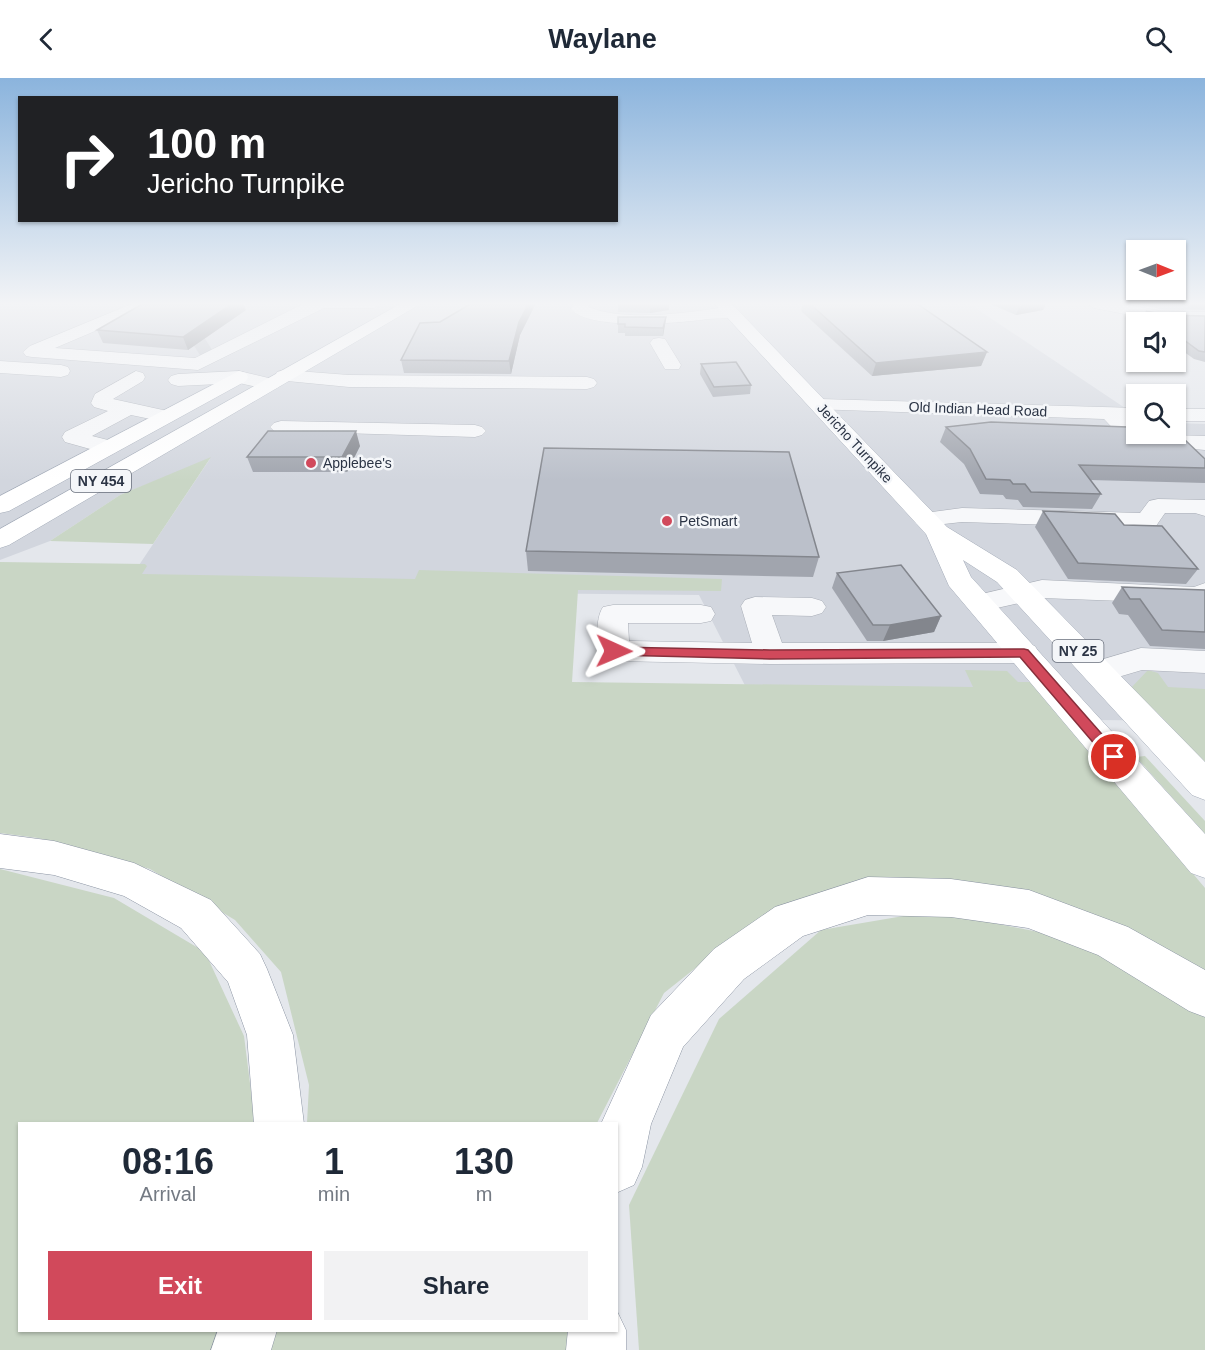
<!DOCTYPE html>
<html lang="en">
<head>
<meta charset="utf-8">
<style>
  body { margin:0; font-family:Arial,sans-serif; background:#f2f2f3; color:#1f2937; height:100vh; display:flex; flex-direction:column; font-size:22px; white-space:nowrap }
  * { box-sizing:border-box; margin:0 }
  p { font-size:20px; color:#747a83 }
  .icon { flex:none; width:33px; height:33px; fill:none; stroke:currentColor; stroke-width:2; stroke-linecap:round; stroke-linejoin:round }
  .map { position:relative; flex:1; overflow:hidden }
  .panel { position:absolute; left:18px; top:1044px; width:600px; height:210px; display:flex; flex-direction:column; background:#fff; border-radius:0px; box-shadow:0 2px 4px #0004 }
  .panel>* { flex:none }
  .top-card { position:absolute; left:18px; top:18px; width:600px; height:126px; border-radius:0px; box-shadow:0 2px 4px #0004; background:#202124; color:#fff; overflow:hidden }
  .needle { width:39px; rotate:91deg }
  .tools { position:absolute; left:1126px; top:162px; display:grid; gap:12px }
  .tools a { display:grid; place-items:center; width:60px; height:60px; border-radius:0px; background:#fff; box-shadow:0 2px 4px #0004; font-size:30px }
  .pin { position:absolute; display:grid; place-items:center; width:51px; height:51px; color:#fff; margin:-26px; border:3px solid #fff; border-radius:50%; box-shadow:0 2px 6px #0007 }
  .me { position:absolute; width:66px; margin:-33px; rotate:91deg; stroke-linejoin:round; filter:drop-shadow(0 0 4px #0008) }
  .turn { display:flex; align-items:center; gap:21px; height:126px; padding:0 30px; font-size:27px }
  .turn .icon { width:78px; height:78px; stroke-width:2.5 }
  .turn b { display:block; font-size:42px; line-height:51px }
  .eta { display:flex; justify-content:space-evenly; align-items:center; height:102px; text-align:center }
  .eta b { font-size:36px; font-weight:700; line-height:42px }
  .cta { display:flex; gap:12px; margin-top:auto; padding:12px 30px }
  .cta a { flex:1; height:69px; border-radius:0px; background:#d1495b; color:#fff; font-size:24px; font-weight:700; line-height:69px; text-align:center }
  .cta a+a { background:#f2f2f3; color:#1f2937 }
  header { display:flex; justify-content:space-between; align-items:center; height:78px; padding:0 30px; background:#fff; font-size:27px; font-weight:700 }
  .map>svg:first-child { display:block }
  .built { fill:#d2d6de }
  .green { fill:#c9d6c5 }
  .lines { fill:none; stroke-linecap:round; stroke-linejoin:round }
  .minor-tunnel { stroke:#bfc3cb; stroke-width:18; stroke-dasharray:18 9; stroke-linecap:butt }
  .minor-casing { stroke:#a9aeb7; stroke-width:1 }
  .major-casing { stroke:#a3abb8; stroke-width:1 }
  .highway-casing { stroke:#8b94a3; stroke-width:1 }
  .minor { fill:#f7f8fa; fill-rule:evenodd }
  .major { fill:#fff; fill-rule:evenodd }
  .highway { fill:#fff; fill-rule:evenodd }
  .wall { fill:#a1a5ae }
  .shaded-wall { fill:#83868d }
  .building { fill:#bbc0ca; stroke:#83868d; stroke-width:1.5 }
  .route { fill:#d1495b; stroke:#882f3b; stroke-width:1.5 }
  .poi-dot { fill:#d1495b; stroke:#f4f6f9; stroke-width:2 }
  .labels { text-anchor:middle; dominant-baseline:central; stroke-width:5; stroke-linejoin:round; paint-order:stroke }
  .far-street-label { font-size:14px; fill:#2b3445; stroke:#f4f6f9 }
  .far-poi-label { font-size:14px; fill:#2b3445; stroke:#f4f6f9; text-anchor:start }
  .shield { fill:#f4f6f9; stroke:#676e7b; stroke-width:1.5 }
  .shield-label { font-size:14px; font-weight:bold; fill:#2b3445 }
</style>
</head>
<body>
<header><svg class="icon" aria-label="back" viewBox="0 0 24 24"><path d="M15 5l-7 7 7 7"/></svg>Waylane<svg class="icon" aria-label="search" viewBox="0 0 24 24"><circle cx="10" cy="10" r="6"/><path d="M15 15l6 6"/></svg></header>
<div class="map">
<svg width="1205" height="1272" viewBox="0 0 1205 1272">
  <rect width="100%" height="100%" fill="#e4e7ec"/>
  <polygon class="built" points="0,225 968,225 1137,338 1137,356 1176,356 1176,345 1205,346 1205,643 761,639 699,517 123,511 210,381 120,417 50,463 0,482"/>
  <g class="green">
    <polygon points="211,379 153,466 50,463 120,417"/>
    <polygon points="0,484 145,486 147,488 142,496 415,501 419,492 722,501 721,513 578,512 572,604 973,609 965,592 1007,593 1018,604 1032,604 1205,810 1205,895 1005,810 746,850 664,915 597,1045 307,1045 309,1007 281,894 235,842 150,791 38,760 0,755"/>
    <polygon points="1148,592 1158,595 1168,609 1205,611 1205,698 1131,610"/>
    <polygon points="1145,678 1205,743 1205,756 1136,679"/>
    <polygon points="0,791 114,820 205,874 244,958 255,1045 20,1046 20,1252 222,1253 214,1272 0,1272"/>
    <polygon points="933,833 1069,860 1205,934 1205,1272 639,1272 629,1127 719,941 821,852"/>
    <polygon points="274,1252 575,1253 576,1272 267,1272"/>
  </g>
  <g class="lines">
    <polyline class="minor-tunnel" points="198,274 209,267"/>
    <defs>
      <g id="minor">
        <polygon points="134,225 156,225 154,228 55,270 195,280 305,225 382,225 374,230 324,230 198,292 32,279 26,278 23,274 30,268"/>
        <path d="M574 225H590L588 229C624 243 675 236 713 231 722 230 733 226 739 234 733 242 718 240 708 241 682 245 588 253 571 231Z"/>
        <polygon points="1086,225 1119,225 1160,233 1205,234 1205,244 1160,243 1094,230"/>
        <polygon points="659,260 665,261 681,287 679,291 665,291 650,265 653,261"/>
        <polygon points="0,283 61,287 68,289 70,293 68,297 61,299 0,295"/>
        <polygon points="284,292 349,297 587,299 594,301 597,305 594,309 587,311 349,309 277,302 275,298 277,294"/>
        <polygon points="136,293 143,295 145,299 143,303 113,321 172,334 175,338 172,342 165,344 131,337 92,358 116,364 119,369 116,374 108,376 65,364 62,359 65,354 108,333 94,329 91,325 95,316"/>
        <polygon points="239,293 277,302 280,306 277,310 270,312 239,305 178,308 171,306 168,302 171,298 178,296"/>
        <polygon points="820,321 1137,330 1137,342 1128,342 1137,350 1137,356 1205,358 1205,372 1161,368 1123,361 1104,341 813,331 810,327 813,323"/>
        <rect x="1176" y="331" width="29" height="12"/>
        <polygon points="281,343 475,347 482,349 486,353 482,357 475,359 274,353 270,349 274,345"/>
        <polygon points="1158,421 1205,422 1205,438 1195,435 1165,435 1156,448 1147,450 962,444 926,448 917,446 914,441 917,436 962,430 1140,435 1149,423"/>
        <polygon points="1042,502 1194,509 1205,505 1205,526 1042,520 979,534 969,531 965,525 969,519"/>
        <path d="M755 519 812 520 822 523 826 529 822 535 812 538 772 537 782 565H1024L1035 568 1039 575 1035 582 1024 585 770 586 614 583 603 580C596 568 595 541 603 529L613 527H701L711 529 715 536 711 543 701 545H628L629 563 752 565 741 528 745 522Z"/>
        <polygon points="1141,570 1205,573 1205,595 1142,592 1098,605 1087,602 1082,594 1087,586"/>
      </g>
      <g id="major">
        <polygon points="402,225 422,225 9,467 0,470 0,451"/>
        <polygon points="714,225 731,225 947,449 1017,492 1205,684 1205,722 1192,717 997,504 963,482 971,499 1205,756 1205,800 1191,795 949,508 926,456"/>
        <polygon points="239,293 246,295 248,299 246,303 9,433 0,435 0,418"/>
      </g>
      <g id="highway">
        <polygon points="0,756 54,763 134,785 211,822 260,876 267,891 293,957 304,1046 254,1046 247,957 228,904 181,850 124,818 54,797 0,790"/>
        <polygon points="868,799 951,801 1029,812 1128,849 1205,892 1205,939 1189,933 1098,877 1028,850 951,839 868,837 803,858 744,901 683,969 651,1046 642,1089 634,1107 616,1115 616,1046 601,1046 651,937 714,871 775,829"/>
        <polygon points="616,1231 626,1252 626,1272 566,1272 568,1252 616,1252"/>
        <polygon points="218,1252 277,1252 271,1272 211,1272"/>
      </g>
    </defs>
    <use href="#minor" class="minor-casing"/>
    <use href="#major" class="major-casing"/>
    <use href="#highway" class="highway-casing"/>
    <use href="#minor" class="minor"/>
    <use href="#major" class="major"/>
    <use href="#highway" class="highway"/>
  </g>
  <g class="wall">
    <polygon points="472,225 536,225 520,257 511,296 404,295 401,282 440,244"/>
    <polygon points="618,225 669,225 669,232 650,235 618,234"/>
    <polygon points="803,225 916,225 987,274 981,288 872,298 801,233"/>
    <polygon points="988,225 1046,225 1043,232 1016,237"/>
    <polygon points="1131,225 1205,225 1205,232 1160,231"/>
    <polygon points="246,232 188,272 103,265 97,252"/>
    <polygon points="1146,233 1164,237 1205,238 1205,284 1194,281 1176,268 1176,244 1145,244 1141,242"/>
    <polygon points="618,239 666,239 665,247 663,258 625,258 625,255 618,255"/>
    <polygon points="701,286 751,307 750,316 713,319 700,296"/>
    <polygon points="946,349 1139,360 1205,381 1205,405 1090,402 1101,416 1092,431 1023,429 1018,422 1006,421 1003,417 980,416 964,386 940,364"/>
    <polygon points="360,368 347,394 253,394 247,379"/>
    <polygon points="1043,433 1124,447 1198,491 1186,506 1068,501 1035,449"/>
    <polygon points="526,473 819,479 813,499 528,493"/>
    <polygon points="837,495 941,538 934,554 883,563 867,563 832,510"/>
    <polygon points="1122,509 1205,512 1205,571 1150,568 1128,537 1119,536 1112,525"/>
  </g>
  <g class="shaded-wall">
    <polygon points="233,225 243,225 246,232 188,272 183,259"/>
    <polygon points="529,225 536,225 520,257 511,296 509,283 519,244"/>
    <polygon points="659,225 669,225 669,232 650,235 650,226"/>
    <polygon points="1040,225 1046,225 1043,232 1016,237 1019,229"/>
    <polygon points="666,239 665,247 663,258 663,250"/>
    <polygon points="987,274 981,288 872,298 876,285"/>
    <polygon points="356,353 360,368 347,394 342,379"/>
    <polygon points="941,538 934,554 883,563 890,547"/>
  </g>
  <g class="building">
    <polygon points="144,225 233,225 183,259 97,252"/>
    <polygon points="472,225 529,225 519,244 509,283 401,282 420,245 440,244"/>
    <polygon points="618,225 659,225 650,226"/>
    <polygon points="809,225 916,225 987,274 876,285"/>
    <polygon points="1009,225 1040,225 1019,229"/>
    <polygon points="1146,233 1164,237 1205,238 1205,274 1199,273 1176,256 1176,244 1161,244"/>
    <polygon points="618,239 666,239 663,250 625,249 625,246 618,246"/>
    <polygon points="736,284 751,307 714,309 701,286"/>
    <polygon points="991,344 1128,349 1139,360 1184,361 1205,381 1205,390 1079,387 1101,416 1031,414 1025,406 1013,406 1010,402 986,401 970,371 946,349"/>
    <polygon points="268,353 356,353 342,379 247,379"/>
    <polygon points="544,370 789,374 819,479 526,473"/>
    <polygon points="1043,433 1115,436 1124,447 1162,448 1198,491 1078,485"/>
    <polygon points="901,487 941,538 890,547 873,547 837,495"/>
    <polygon points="1122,509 1205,512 1205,554 1162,552 1140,521 1130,521"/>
  </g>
  <linearGradient id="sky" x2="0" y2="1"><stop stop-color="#8bb4dd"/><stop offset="0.56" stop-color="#f3f4f6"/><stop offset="1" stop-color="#f3f4f6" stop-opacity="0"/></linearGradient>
  <rect width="1205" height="403" fill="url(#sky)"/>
  <polygon class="route" points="614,569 770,572 1024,571 1028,572 1122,679 1119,683 1109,683 1020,579 770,581 614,577 608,573"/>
  <g class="poi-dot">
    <circle cx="311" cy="385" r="6"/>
    <circle cx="667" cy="443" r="6"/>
  </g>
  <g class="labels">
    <g class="far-street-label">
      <text transform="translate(978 331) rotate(2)">Old Indian Head Road</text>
      <text transform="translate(855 365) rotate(47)">Jericho Turnpike</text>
    </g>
    <g class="far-poi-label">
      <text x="323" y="385">Applebee's</text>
      <text x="679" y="443">PetSmart</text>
    </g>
    <g class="shield">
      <rect x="71" y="392" width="60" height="22" rx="4.5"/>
      <rect x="1052.5" y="562" width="51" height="22" rx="4.5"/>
    </g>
    <g class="shield-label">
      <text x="101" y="403">NY 454</text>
      <text x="1078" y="573">NY 25</text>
    </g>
  </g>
</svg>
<div class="tools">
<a><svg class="needle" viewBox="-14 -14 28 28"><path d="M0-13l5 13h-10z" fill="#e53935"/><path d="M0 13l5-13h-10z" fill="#747a83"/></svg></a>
<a><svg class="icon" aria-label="sound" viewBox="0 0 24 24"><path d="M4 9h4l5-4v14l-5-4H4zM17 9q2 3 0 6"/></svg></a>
<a><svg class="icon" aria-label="search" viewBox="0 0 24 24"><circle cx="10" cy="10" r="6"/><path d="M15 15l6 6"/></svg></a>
</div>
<div class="pin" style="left:1114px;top:679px;background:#d93025"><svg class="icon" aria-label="arrive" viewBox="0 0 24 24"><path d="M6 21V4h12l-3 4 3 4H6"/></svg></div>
<svg class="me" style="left:614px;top:573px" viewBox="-20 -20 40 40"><path d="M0-17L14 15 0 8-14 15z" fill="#d1495b" stroke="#fff" stroke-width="4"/></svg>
<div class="top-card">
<div class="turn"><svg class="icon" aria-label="right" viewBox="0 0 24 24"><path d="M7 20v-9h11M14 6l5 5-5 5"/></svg><div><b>100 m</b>Jericho Turnpike</div></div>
</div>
<section class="panel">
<div class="eta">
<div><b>08:16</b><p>Arrival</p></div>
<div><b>1</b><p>min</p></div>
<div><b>130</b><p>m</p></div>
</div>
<div class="cta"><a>Exit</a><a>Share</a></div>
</section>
</div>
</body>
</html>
